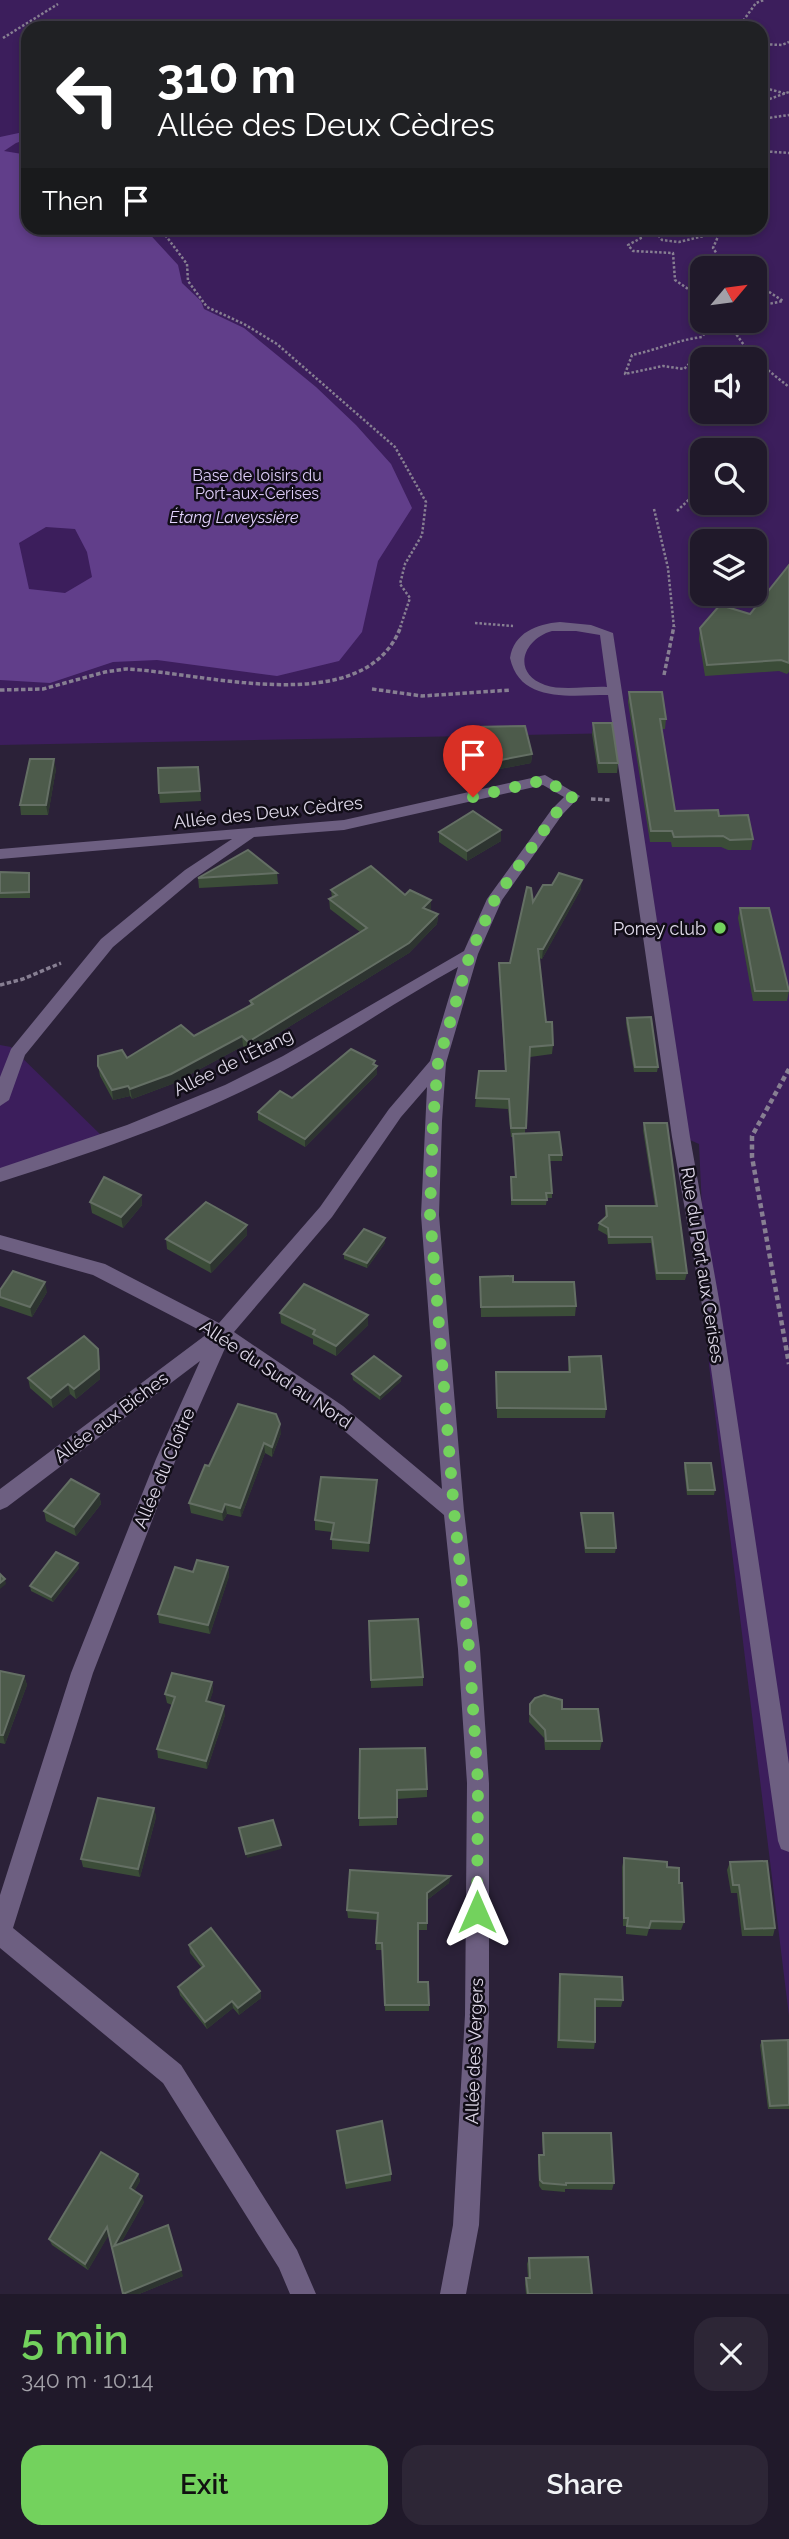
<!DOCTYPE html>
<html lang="en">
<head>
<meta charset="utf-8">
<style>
  body { margin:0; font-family:Raleway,sans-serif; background:#2d2636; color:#f1f3f6; height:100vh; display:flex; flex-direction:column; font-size:26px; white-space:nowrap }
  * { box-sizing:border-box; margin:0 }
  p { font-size:23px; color:#a2a0a8 }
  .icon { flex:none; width:38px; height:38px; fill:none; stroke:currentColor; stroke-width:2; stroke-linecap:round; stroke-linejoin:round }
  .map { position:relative; height:2294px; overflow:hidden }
  .panel { display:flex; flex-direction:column; background:#20192a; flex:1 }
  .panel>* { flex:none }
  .top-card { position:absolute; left:21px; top:21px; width:747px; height:214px; border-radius:21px; box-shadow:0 4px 10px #0003,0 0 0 2px #3d3847; background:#202124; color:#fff; overflow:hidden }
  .needle { width:46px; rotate:61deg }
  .tools { position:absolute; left:690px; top:256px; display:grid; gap:14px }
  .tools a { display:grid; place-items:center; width:77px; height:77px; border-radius:14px; background:#20192a; box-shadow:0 4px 10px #0003,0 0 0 2px #3d3847; font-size:35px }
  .pin { position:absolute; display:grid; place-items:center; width:60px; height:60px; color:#fff; margin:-72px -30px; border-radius:50% 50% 50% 0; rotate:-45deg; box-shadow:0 0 7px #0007 }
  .pin .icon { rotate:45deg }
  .me { position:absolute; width:77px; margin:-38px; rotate:0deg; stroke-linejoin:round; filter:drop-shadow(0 0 5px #0008) }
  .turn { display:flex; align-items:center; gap:24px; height:147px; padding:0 21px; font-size:32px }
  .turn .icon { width:91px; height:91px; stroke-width:2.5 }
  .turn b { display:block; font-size:49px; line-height:60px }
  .then { display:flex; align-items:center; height:66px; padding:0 21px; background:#0003; gap:14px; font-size:26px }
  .round { display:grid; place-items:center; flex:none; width:74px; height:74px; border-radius:21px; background:#2d2636 }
  .overview { display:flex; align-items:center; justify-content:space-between; height:119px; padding:0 21px }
  h1 { font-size:42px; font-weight:600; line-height:52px; color:#73d25d }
  .button { display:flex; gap:14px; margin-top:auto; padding:14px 21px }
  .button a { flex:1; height:80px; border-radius:21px; background:#73d25d; color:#111; font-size:28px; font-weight:600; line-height:80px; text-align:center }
  .button a+a { background:#2d2636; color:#f1f3f6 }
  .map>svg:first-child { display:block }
  .green { fill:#3c1e5c; fill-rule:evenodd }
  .water { fill:#613e8a; fill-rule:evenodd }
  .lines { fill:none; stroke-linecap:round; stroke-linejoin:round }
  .path-far2 { stroke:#877f92; stroke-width:2.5; stroke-dasharray:2.5 2; stroke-linecap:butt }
  .path-far1 { stroke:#877f92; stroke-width:3.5; stroke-dasharray:4.5 2.5; stroke-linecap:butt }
  .path { stroke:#877f92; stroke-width:4.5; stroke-dasharray:5 3.5; stroke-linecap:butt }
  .street { fill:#6d5f81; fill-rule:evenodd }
  .wall { fill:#3b4c38 }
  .shaded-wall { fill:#2d3430 }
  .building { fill:#4d5b4b; stroke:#646f64; stroke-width:2 }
  .route { stroke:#73d25d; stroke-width:12; stroke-dasharray:0 21.6 }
  .poi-dot { fill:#73d25d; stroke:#110d17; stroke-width:2.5 }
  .labels { text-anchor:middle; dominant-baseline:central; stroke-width:5; stroke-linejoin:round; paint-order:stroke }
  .far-park-label { font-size:16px; fill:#dfcefa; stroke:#110d17 }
  .far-water-label { font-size:16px; font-style:italic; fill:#e4d4ff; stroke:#110d17 }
  .street-label { font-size:18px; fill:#e0daea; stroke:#110d17 }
  .poi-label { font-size:18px; fill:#e0daea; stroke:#110d17; text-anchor:end }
</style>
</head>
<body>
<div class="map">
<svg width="789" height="2294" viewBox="0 0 789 2294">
  <rect width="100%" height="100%" fill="#2b2138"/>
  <g class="green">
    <path d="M0 0H789V2016L709 1365 699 1144 681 1136 621 733 0 745ZM28 28H761V228H28ZM702 268H754V320H702ZM702 359H754V411H702ZM702 450H754V502H702ZM702 541H754V593H702Z"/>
    <polygon points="0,1045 11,1047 107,1141 0,1175"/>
  </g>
  <path class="water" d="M28 131V139L16 143 4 151 28 155V228H144L178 265 182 283 201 301 204 309 244 328 316 387 356 425 391 464 412 508 378 561 362 632 339 661 277 676 157 660 113 662 50 683 0 680V137ZM46 527 75 529 87 552 92 577 65 593 29 589 19 543Z"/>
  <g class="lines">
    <g class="path-far2">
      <polyline points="738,28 756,3 764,0"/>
      <polyline points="3,38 58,4"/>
      <polyline points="761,44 782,45 789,42"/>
      <polyline points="761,87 787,94"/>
      <polyline points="761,102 789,92"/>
      <polyline points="761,119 789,115"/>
      <polyline points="761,151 789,153"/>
      <polyline points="160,228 187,264 188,281 207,307 244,324 277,344 395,447 426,502 422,535 405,564 400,584 410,598 400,628"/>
      <polyline points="635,228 643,237 628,245 633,251 673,253 675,280 691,291 702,291"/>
      <polyline points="653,228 662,240 679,242 720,232 713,248 717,254 718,268"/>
      <polyline points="754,282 783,301 754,307"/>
      <polyline points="702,306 694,308 702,314"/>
      <polyline points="726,320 754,359"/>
      <polyline points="754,359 789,387"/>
      <path d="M702 364 691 362 684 369 663 366 625 374 632 355C657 350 677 340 702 337L713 322 710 320"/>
      <polyline points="754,370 765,371"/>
      <polyline points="654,509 668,568 674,628"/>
      <polyline points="677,511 702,487"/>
      <polyline points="475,623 513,626"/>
    </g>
    <g class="path-far1">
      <polyline points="664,675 674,626"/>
      <polyline points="372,689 422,696 511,690"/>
      <path d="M0 690 43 689 105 672 126 669C202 672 366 722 401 626"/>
      <polyline points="591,799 610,800"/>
      <polyline points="0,985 23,979 61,963"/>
    </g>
    <polyline class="path" points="789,1069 752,1136 752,1157 789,1364"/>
    <g class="street">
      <path d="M560 622 591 625 613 633 690 1137 720 1305 789 1764V1852L781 1849 778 1841 702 1305 672 1137 608 695C572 695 520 704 510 658 514 633 536 624 560 622ZM552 631H576L600 635 607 687C589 686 562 691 545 685 511 673 523 639 552 631Z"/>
      <path d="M545 775 580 796 562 815 502 900 478 954 446 1063 442 1121 439 1215 464 1511 480 1649 489 1783V2015L479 2225 466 2294H440L453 2225 465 2015 467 1783 458 1649 444 1515 329 1418 226 1346 176 1459 93 1673 13 1928 181 2065 297 2250 316 2294H290L279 2268 163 2083 0 1948V1895L71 1673 156 1459 200 1361 7 1507 0 1510V1489L207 1334 93 1275 0 1249V1235L105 1264 219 1323 320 1207 389 1109 430 1061 458 967C394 1002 334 1045 269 1078 183 1122 92 1153 0 1182V1168L127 1125 225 1085 283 1056 464 951 487 899 552 809 564 797 543 785 344 830 254 837 195 878 113 947 25 1055 9 1100 0 1106V1077L11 1049 101 939 185 870 232 839 0 859V849L344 820ZM427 1087 421 1215 442 1489 343 1406 234 1332 332 1217 401 1117Z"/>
    </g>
  </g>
  <g class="wall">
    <polygon points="789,565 789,672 787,674 779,671 705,676 699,639 700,628 750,614"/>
    <polygon points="629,692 666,719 665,729 661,729 675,811 719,816 753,839 751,850 728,850 721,847 672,847 671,842 650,842 628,702"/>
    <polygon points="593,723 618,763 617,773 598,773 592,734"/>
    <polygon points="474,727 532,754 531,763 489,771 473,736"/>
    <polygon points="198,767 201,801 160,803 159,793"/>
    <polygon points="56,769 48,815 21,815 20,805"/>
    <polygon points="501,830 501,841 467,861 439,842 439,832"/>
    <polygon points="0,872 30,879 30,898 0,898"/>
    <polygon points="277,873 278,884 199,888 198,878"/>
    <polygon points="581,889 542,959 539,958 546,1022 553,1045 552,1054 530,1057 525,1133 562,1155 562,1161 549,1161 552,1193 552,1198 547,1198 546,1205 511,1205 511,1182 515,1177 513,1137 511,1137 508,1109 475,1107 476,1098 505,1071 499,973 499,963 510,963 533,902"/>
    <polygon points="331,890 405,895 431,910 430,911 438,914 437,924 409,953 248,1052 243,1046 172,1084 132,1099 130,1096 113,1100 100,1076 98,1066 194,1036 250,1006 250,1001 360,932 330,909 329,899 332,898"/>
    <polygon points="740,908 789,991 787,1001 753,1001 738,918"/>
    <polygon points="627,1018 658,1067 657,1072 634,1072 626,1023"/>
    <polygon points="375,1061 375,1065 377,1066 377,1074 305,1147 258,1120 258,1112 292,1098"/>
    <polygon points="644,1123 687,1273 685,1280 656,1280 651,1243 608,1244 607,1235 598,1230 599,1223 605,1217 606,1206 655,1206 643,1130"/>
    <polygon points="141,1195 142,1205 123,1228 92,1213 90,1202"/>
    <polygon points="247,1235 211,1273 167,1249 166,1239"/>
    <polygon points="385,1243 367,1268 344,1259 344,1254"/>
    <polygon points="480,1277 513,1282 576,1306 575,1316 481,1317"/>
    <polygon points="0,1290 47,1292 32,1317 0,1306"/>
    <polygon points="280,1313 368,1325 336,1356 313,1344 313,1339 281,1323"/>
    <polygon points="569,1357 606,1409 605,1418 497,1418 496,1372 568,1372"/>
    <polygon points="100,1359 100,1379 76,1399 70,1394 53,1408 30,1388 28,1378"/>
    <polygon points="352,1374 401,1381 380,1400 353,1380"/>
    <polygon points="281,1433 272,1457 265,1453 241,1517 227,1514 223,1521 191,1513 189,1503 209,1466"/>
    <polygon points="685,1463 715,1490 714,1495 687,1495 684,1468"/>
    <polygon points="377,1489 369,1552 332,1549 332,1532 315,1530 315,1520"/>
    <polygon points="99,1494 101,1504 76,1536 46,1521 44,1511"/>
    <polygon points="581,1513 616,1548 615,1553 585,1553 581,1518"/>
    <polygon points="228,1567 229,1576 210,1634 159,1623 158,1614 193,1572"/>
    <polygon points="79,1568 53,1602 31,1591 30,1586"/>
    <polygon points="369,1621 423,1677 423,1686 371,1688"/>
    <polygon points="0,1671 24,1676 27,1685 5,1744 0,1743"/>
    <polygon points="212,1682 213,1691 209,1702 225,1715 207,1769 158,1758 157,1749 172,1705 167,1703 165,1694"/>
    <polygon points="530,1704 562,1709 602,1741 600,1750 545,1750 544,1738 529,1722"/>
    <polygon points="360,1749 427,1789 427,1797 397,1799 397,1825 359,1826"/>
    <polygon points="154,1808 156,1817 140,1877 83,1867 81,1859"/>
    <polygon points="624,1858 667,1867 679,1883 684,1922 681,1930 649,1929 647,1936 626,1934 626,1926 623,1926 622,1867"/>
    <polygon points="730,1862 775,1928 773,1936 742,1936 737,1893 731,1893 727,1870"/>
    <polygon points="450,1876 449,1883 427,1900 427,1930 418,1930 418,1982 429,2005 429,2011 385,2011 382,1950 376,1950 377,1920 348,1918 347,1910"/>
    <polygon points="189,1945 260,1991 261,1998 239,2015 233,2008 207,2029 180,1995 178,1987 202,1968 190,1953"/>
    <polygon points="560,1974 623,2000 621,2007 595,2007 595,2042 594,2049 557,2048 559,1981"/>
    <polygon points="762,2041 789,2046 789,2109 768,2109 760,2045"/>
    <polygon points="337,2131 391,2174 391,2181 346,2189"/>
    <polygon points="543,2133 614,2183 612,2190 565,2189 565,2192 542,2190 539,2186 538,2162 539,2155 543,2155 542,2140"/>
    <polygon points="138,2174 140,2181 134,2191 144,2202 121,2243 183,2276 139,2294 123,2294 109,2234 88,2270 52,2245 49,2239"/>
    <polygon points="529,2258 592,2294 526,2294 525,2284 526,2278 528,2278 527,2264"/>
  </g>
  <g class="shaded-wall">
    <polygon points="532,754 531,763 489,771 490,762"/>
    <polygon points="54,759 56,769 48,815 46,805"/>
    <polygon points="501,830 501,841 467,861 467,851"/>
    <polygon points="582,880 581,889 542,959 543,949"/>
    <polygon points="431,900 431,910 423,918 423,908"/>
    <polygon points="438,914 437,924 409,953 248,1052 248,1042"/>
    <polygon points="242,1036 243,1046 172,1084 132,1099 130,1089"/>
    <polygon points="375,1061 375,1068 377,1066 377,1074 305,1147 305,1139"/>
    <polygon points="128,1086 130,1096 113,1100 112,1090"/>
    <polygon points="141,1195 142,1205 123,1228 121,1217"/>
    <polygon points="247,1225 247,1235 211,1273 210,1263"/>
    <polygon points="385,1238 385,1243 367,1268 367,1263"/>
    <polygon points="45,1282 47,1292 32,1317 30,1307"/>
    <polygon points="368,1315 368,1325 336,1356 336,1346"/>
    <polygon points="98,1349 100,1359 100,1379 76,1399 74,1389"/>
    <polygon points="401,1376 401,1381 380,1400 380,1395"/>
    <polygon points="68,1384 70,1394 53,1408 51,1398"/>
    <polygon points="280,1424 281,1433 272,1457 272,1447"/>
    <polygon points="264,1443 265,1453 241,1517 240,1508"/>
    <polygon points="377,1480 377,1489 369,1552 369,1543"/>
    <polygon points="99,1494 101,1504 76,1536 74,1527"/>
    <polygon points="225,1504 227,1514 223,1521 222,1512"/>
    <polygon points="78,1563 79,1568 53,1602 51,1597"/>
    <polygon points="228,1567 229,1576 210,1634 208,1625"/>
    <polygon points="5,1579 6,1584 0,1589 0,1583"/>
    <polygon points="24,1676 27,1685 5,1744 3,1735"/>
    <polygon points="212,1682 213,1691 207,1710 206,1701"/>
    <polygon points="224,1706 225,1715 207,1769 206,1761"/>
    <polygon points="154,1808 156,1817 140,1877 138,1869"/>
    <polygon points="281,1845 281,1849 247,1858 246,1854"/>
    <polygon points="450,1876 449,1883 427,1900 427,1893"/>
    <polygon points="260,1991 261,1998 239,2015 238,2008"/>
    <polygon points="232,2001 233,2008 207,2029 205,2022"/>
    <polygon points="138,2174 140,2181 132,2195 130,2188"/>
    <polygon points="142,2196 144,2202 116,2252 114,2246"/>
    <polygon points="168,2225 183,2276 139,2294 123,2294"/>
    <polygon points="107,2227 110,2233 88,2270 85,2264"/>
  </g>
  <g class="building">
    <polygon points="789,565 789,663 781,660 707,665 700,628 720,605 750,614"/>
    <polygon points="629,692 662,692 666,719 660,719 675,811 718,810 719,816 748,815 753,839 730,840 723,836 674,837 672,831 651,831"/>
    <polygon points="593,723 612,723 618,763 599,763"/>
    <polygon points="525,726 532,754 490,762 474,727"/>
    <polygon points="30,759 54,759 46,805 20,805"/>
    <polygon points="198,767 200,791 159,793 158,768"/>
    <polygon points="473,811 501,830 467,851 439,832"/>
    <polygon points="248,850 277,873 198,878"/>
    <polygon points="371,866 405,895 410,890 431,900 423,908 438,914 409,943 248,1042 242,1036 171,1074 130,1089 128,1086 112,1090 98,1066 98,1056 122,1050 127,1058 181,1025 194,1036 253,1004 250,1001 367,928 329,899 337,895 331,890"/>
    <polygon points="0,872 29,873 29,892 0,893"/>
    <polygon points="559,873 582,880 543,949 538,949 546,1022 552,1022 553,1045 530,1047 526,1128 511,1128 509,1099 476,1098 479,1071 506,1071 499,963 510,963 527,887 531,888 533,902 543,885 552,885"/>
    <polygon points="740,908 769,908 789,991 755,991"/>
    <polygon points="651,1017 658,1067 635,1067 627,1018"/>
    <polygon points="351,1049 375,1061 373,1064 377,1066 305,1139 258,1112 280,1091 292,1098"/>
    <polygon points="644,1123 667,1123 687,1273 657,1273 652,1237 609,1237 608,1228 599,1223 607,1216 606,1206 657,1206"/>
    <polygon points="559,1132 562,1155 549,1155 552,1193 546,1193 547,1200 512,1200 511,1177 516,1177 513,1134"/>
    <polygon points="104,1177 141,1195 121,1217 90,1202"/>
    <polygon points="206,1202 247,1225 210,1263 166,1239"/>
    <polygon points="364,1229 385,1238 367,1263 344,1254"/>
    <polygon points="13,1271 45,1282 30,1307 0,1297 0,1290"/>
    <polygon points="513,1276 513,1282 574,1282 576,1306 481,1307 480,1277"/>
    <polygon points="304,1284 368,1315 336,1346 313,1334 315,1330 280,1313"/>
    <polygon points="84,1336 98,1349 99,1369 74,1389 68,1384 51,1398 28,1378"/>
    <polygon points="374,1356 401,1376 380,1395 352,1374"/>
    <polygon points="601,1356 606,1409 497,1408 496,1372 570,1372 569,1357"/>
    <polygon points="238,1404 276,1414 280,1424 272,1447 264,1443 240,1508 225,1504 222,1512 189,1503 205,1465 209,1466"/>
    <polygon points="685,1463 711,1463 715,1490 688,1490"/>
    <polygon points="321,1477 377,1480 369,1543 331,1539 334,1523 315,1520"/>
    <polygon points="71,1479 99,1494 74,1527 44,1511"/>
    <polygon points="581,1513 613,1513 616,1548 586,1548"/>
    <polygon points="56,1552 78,1563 51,1597 30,1586"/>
    <polygon points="197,1560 228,1567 208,1625 158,1614 175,1567 193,1572"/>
    <polygon points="0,1574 5,1579 0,1583"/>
    <polygon points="418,1619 423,1677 371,1680 369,1621"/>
    <polygon points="0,1671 24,1676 3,1735 0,1735"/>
    <polygon points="172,1673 212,1682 206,1701 224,1706 206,1761 157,1749 175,1697 165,1694"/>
    <polygon points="544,1695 562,1700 562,1709 598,1709 602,1741 546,1741 545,1730 530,1714 530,1704 535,1698"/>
    <polygon points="425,1748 427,1789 397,1790 397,1817 359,1818 360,1749"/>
    <polygon points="98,1798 154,1808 138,1869 81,1859"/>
    <polygon points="273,1820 281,1845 246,1854 239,1828"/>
    <polygon points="624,1858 667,1862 667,1867 679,1868 679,1883 682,1883 684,1922 651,1921 649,1928 627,1926 628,1918 624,1918"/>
    <polygon points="767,1861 775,1928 745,1929 739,1885 733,1885 730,1862"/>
    <polygon points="350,1870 450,1876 427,1893 427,1923 418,1923 418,1982 428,1982 429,2005 385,2005 382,1943 376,1943 378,1913 347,1910"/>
    <polygon points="211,1928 260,1991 238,2008 232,2001 205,2022 178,1987 204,1966 189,1945"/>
    <polygon points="560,1974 622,1977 623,2000 595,1999 595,2042 559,2040"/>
    <polygon points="788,2040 789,2105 770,2106 762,2041"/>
    <polygon points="382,2121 391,2174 346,2183 337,2131"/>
    <polygon points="543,2133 611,2133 614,2183 566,2183 566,2185 543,2183 540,2180 539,2155 544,2155"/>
    <polygon points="101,2152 138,2174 130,2188 142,2196 114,2246 168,2225 181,2270 123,2294 107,2227 85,2264 49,2239"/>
    <polygon points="588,2257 592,2294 528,2294 526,2278 530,2278 529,2258"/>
  </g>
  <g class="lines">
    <polyline class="route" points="473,797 545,780 573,796 557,812 495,899 470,954 438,1063 433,1121 430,1214 454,1511 469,1648 478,1783 477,1912"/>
  </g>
  <circle class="poi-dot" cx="720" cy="928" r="7"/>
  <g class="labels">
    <g class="far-park-label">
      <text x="257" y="475">Base de loisirs du<tspan x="257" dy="18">Port-aux-Cerises</tspan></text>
    </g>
    <g class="far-water-label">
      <text x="234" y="517">Étang Laveyssière</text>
    </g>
    <g class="street-label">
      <text transform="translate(268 812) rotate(-6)">Allée des Deux Cèdres</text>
      <text transform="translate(233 1062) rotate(-26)">Allée de l'Étang</text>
      <text transform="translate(703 1265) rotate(81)">Rue du Port aux Cerises</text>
      <text transform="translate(276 1374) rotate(34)">Allée du Sud au Nord</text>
      <text transform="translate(111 1417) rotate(-37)">Allée aux Biches</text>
      <text transform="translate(164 1468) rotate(-67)">Allée du Cloître</text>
      <text transform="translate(474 2051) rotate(-88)">Allée des Vergers</text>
    </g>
    <g class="poi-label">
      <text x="706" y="928">Poney club</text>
    </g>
  </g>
</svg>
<div class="tools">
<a><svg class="needle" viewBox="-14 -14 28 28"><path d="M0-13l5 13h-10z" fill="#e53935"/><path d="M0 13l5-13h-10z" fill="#a2a0a8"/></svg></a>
<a><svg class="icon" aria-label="sound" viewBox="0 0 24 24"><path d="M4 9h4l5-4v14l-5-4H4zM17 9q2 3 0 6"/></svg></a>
<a><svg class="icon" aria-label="search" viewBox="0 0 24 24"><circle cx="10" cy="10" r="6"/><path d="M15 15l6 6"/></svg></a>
<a><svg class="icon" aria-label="layers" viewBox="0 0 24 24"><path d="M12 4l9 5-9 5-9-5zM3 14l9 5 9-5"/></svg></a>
</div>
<div class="pin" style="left:473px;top:797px;background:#d93025"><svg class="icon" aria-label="arrive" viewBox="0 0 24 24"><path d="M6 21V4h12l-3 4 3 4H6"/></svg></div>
<svg class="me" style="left:477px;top:1912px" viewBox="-20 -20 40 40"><path d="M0-17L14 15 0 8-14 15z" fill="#73d25d" stroke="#fff" stroke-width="4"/></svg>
<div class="top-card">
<div class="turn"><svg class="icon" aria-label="left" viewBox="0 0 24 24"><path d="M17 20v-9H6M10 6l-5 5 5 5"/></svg><div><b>310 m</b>Allée des Deux Cèdres</div></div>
<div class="then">Then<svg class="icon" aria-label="arrive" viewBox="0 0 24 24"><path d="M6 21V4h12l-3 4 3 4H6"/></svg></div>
</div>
</div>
<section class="panel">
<div class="overview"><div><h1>5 min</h1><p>340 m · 10:14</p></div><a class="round"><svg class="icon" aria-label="close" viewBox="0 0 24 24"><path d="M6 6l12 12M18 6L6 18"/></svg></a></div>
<div class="button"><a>Exit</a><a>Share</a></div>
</section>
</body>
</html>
